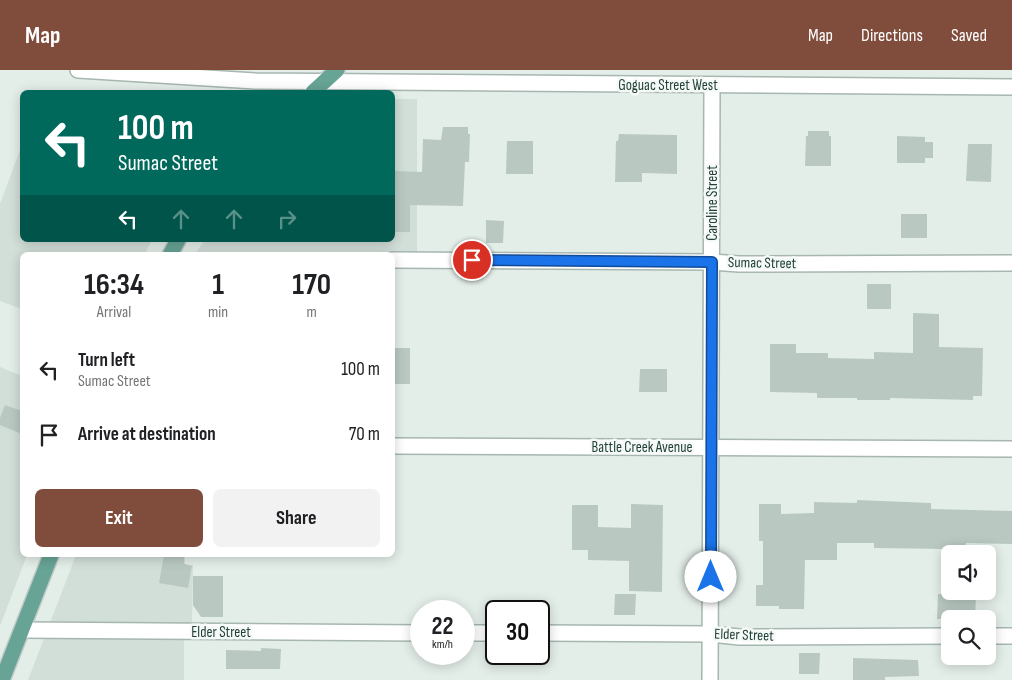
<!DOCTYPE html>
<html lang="en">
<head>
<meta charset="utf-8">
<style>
  body { margin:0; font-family:"Sofia Sans Condensed",sans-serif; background:#f2f2f2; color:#202124; height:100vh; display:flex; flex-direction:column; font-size:19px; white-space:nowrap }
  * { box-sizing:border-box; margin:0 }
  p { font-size:16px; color:#757577 }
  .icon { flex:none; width:28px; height:28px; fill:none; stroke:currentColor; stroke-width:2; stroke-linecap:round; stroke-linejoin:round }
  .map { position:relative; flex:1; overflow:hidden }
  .panel { position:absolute; left:20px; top:182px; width:375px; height:305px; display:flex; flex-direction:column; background:#fff; border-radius:8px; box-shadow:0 2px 12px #0003 }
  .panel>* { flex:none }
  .guide { position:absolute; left:20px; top:20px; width:375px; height:152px; border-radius:8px; box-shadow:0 2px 12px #0003; background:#00695c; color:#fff; overflow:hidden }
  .fabs { position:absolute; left:941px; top:475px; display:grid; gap:10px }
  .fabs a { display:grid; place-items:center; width:55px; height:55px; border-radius:8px; background:#fff; box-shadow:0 2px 12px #0003; font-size:25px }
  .speed { position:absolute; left:410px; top:530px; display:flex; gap:10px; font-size:25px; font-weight:700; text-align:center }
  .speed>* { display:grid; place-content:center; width:65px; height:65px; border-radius:50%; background:#fff; box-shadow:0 2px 12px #0003; line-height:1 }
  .speed small { font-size:12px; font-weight:400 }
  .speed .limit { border:2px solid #111; border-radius:8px; background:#fff; color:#111 }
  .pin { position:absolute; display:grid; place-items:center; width:42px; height:42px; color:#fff; margin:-21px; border:2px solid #fff; border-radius:50%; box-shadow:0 1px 5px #0007 }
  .me { position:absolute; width:55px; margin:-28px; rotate:0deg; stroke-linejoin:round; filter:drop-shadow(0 0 4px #0008) }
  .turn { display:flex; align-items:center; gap:18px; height:105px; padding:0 15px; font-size:22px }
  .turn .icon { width:65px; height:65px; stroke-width:2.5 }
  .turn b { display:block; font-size:35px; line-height:42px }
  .lanes { display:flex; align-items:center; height:48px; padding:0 15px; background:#0003; justify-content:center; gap:25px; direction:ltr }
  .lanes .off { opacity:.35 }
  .eta { display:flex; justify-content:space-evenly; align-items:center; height:85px; text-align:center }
  .eta b { font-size:30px; font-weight:700; line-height:35px }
  .cta { display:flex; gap:10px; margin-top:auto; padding:10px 15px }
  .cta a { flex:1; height:58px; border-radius:8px; background:#804d3d; color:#fff; font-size:20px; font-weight:700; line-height:58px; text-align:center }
  .cta a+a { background:#f2f2f2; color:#202124 }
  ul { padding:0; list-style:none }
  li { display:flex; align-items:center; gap:15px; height:65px; padding:0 15px }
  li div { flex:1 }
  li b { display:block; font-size:19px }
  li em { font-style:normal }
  header { display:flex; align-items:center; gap:30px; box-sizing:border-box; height:70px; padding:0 25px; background:#804d3d; color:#fff }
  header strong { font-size:24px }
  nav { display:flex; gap:28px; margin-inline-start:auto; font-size:18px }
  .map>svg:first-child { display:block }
  .built { fill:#d2ded8 }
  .building { fill:#b9c9c2 }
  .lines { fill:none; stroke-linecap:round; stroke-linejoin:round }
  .minor-casing { stroke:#a6b6b0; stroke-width:18 }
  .major-casing { stroke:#c1cac7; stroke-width:18 }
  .minor { stroke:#fff; stroke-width:15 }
  .major { stroke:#67a495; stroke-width:15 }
  .route-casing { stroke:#114b97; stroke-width:12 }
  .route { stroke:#1a73e8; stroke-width:9 }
  .labels { text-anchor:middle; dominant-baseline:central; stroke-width:5; stroke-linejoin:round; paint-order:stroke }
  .street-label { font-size:15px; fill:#234038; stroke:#f5faf7 }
</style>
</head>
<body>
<header>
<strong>Map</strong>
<nav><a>Map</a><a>Directions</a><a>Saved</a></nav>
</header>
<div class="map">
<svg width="1012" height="610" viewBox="0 0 1012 610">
  <rect width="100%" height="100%" fill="#e4eee9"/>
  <g class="built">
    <polygon points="393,29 417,29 417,185 195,184 205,170 392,170"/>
    <polygon points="21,77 22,77 22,170 152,170 144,185 22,185 22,239 0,231 0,134"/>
    <polygon points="0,297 22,306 22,485 27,485 0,556"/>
    <polygon points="76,485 185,485 185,494 193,495 192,554 50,553"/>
    <polygon points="45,566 184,567 184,610 28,610"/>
  </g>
  <g class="building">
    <polygon points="443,57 468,57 468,64 470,64 469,92 465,92 463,136 410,135 410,162 392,162 394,101 422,102 423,69 441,70"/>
    <polygon points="808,61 829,61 829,66 831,66 831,96 805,96 806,66 808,66"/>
    <polygon points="619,64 677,65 677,104 642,103 642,112 615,112 616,71 618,71"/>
    <polygon points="897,66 925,67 925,72 933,72 933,88 925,88 925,93 897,93"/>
    <polygon points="507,71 533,71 533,104 506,104"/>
    <polygon points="968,74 992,74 991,112 966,111"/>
    <rect x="901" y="144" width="26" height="24"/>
    <polygon points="486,150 504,151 503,173 486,173"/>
    <rect x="867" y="214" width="24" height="25"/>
    <polygon points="913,243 939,244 939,277 983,278 982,326 973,326 973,330 890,328 890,330 857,330 857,328 817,328 817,323 770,322 770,274 796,274 796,283 828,283 828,288 874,289 874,282 913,283"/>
    <rect x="392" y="278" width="18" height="36"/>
    <polygon points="640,299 667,299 667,322 639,322"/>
    <polygon points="5,335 22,341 22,364 0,355 0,348"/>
    <polygon points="857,430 931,433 931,439 1012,441 1012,474 966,473 965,484 945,484 945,479 874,478 874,473 837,473 837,490 805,490 804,539 779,539 779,536 756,536 756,515 763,515 763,471 759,471 759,434 781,434 781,444 814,443 814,432 857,433"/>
    <polygon points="631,434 663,435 662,522 629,521 629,491 588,490 588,480 572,480 572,435 598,435 598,457 631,458"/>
    <polygon points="164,485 184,485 184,494 192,496 188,518 159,513"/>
    <polygon points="193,506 223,506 223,547 201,547 193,535"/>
    <polygon points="615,524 636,524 635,545 614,545"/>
    <polygon points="938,524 976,525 975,549 937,549"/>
    <polygon points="261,578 281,579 280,599 226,599 226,580 261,581"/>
    <polygon points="799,583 820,583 819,604 799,604"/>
    <polygon points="853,588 918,590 919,606 885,607 885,610 853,610"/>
  </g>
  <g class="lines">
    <defs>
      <g id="minor">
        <polyline points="78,0 255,11 1012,17"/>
        <polyline points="392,190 712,192 739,194 1012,193"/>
        <polyline points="392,376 1012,379"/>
        <polyline points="22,560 421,563"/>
        <polyline points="464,563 496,563"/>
        <polyline points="539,563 711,564 739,567 950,566"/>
        <polyline points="988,566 1012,566"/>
        <polyline points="710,610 712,15"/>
      </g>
      <g id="major">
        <polyline points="313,22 337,0"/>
        <polyline points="170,185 178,170"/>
        <polyline points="2,610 51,485"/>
      </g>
    </defs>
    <use href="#minor" class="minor-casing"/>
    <use href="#major" class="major-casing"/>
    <use href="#minor" class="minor"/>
    <use href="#major" class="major"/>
  </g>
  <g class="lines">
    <defs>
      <polyline id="route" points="472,190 712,192 711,507"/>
    </defs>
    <use href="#route" class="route-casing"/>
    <use href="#route" class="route"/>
  </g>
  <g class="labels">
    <g class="street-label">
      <text x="668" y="15">Goguac Street West</text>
      <text transform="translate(712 133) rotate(-90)">Caroline Street</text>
      <text transform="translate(762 193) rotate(1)">Sumac Street</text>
      <text x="642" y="377">Battle Creek Avenue</text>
      <text x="221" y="562">Elder Street</text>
      <text transform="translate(744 565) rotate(2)">Elder Street</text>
    </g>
  </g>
</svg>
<div class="fabs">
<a><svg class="icon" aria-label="sound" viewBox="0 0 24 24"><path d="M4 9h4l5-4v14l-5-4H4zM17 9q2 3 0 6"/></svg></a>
<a><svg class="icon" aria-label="search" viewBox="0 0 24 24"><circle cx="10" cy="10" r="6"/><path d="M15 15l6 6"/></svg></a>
</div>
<div class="speed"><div>22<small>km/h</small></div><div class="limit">30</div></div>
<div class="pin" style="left:472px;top:190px;background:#d93025"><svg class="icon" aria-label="arrive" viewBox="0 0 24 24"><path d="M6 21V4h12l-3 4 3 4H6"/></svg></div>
<svg class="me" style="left:711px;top:507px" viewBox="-20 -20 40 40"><circle r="19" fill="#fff"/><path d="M0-13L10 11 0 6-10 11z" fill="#1a73e8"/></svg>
<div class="guide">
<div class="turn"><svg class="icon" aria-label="left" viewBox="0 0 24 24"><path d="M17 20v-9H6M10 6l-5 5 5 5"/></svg><div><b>100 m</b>Sumac Street</div></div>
<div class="lanes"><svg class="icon" aria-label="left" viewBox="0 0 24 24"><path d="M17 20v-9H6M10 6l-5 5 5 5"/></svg><svg class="icon off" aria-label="ahead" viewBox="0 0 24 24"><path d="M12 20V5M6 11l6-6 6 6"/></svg><svg class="icon off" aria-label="ahead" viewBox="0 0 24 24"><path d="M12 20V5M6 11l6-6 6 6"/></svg><svg class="icon off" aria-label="right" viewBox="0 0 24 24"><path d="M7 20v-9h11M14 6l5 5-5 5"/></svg></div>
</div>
<section class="panel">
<div class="eta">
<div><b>16:34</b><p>Arrival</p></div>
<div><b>1</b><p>min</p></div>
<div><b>170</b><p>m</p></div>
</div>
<ul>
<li><svg class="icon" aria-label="left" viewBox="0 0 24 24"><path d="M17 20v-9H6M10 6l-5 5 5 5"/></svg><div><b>Turn left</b><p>Sumac Street</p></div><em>100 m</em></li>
<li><svg class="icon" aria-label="arrive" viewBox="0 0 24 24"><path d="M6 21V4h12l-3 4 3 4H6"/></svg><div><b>Arrive at destination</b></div><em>70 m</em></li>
</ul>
<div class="cta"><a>Exit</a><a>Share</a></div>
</section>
</div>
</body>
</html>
